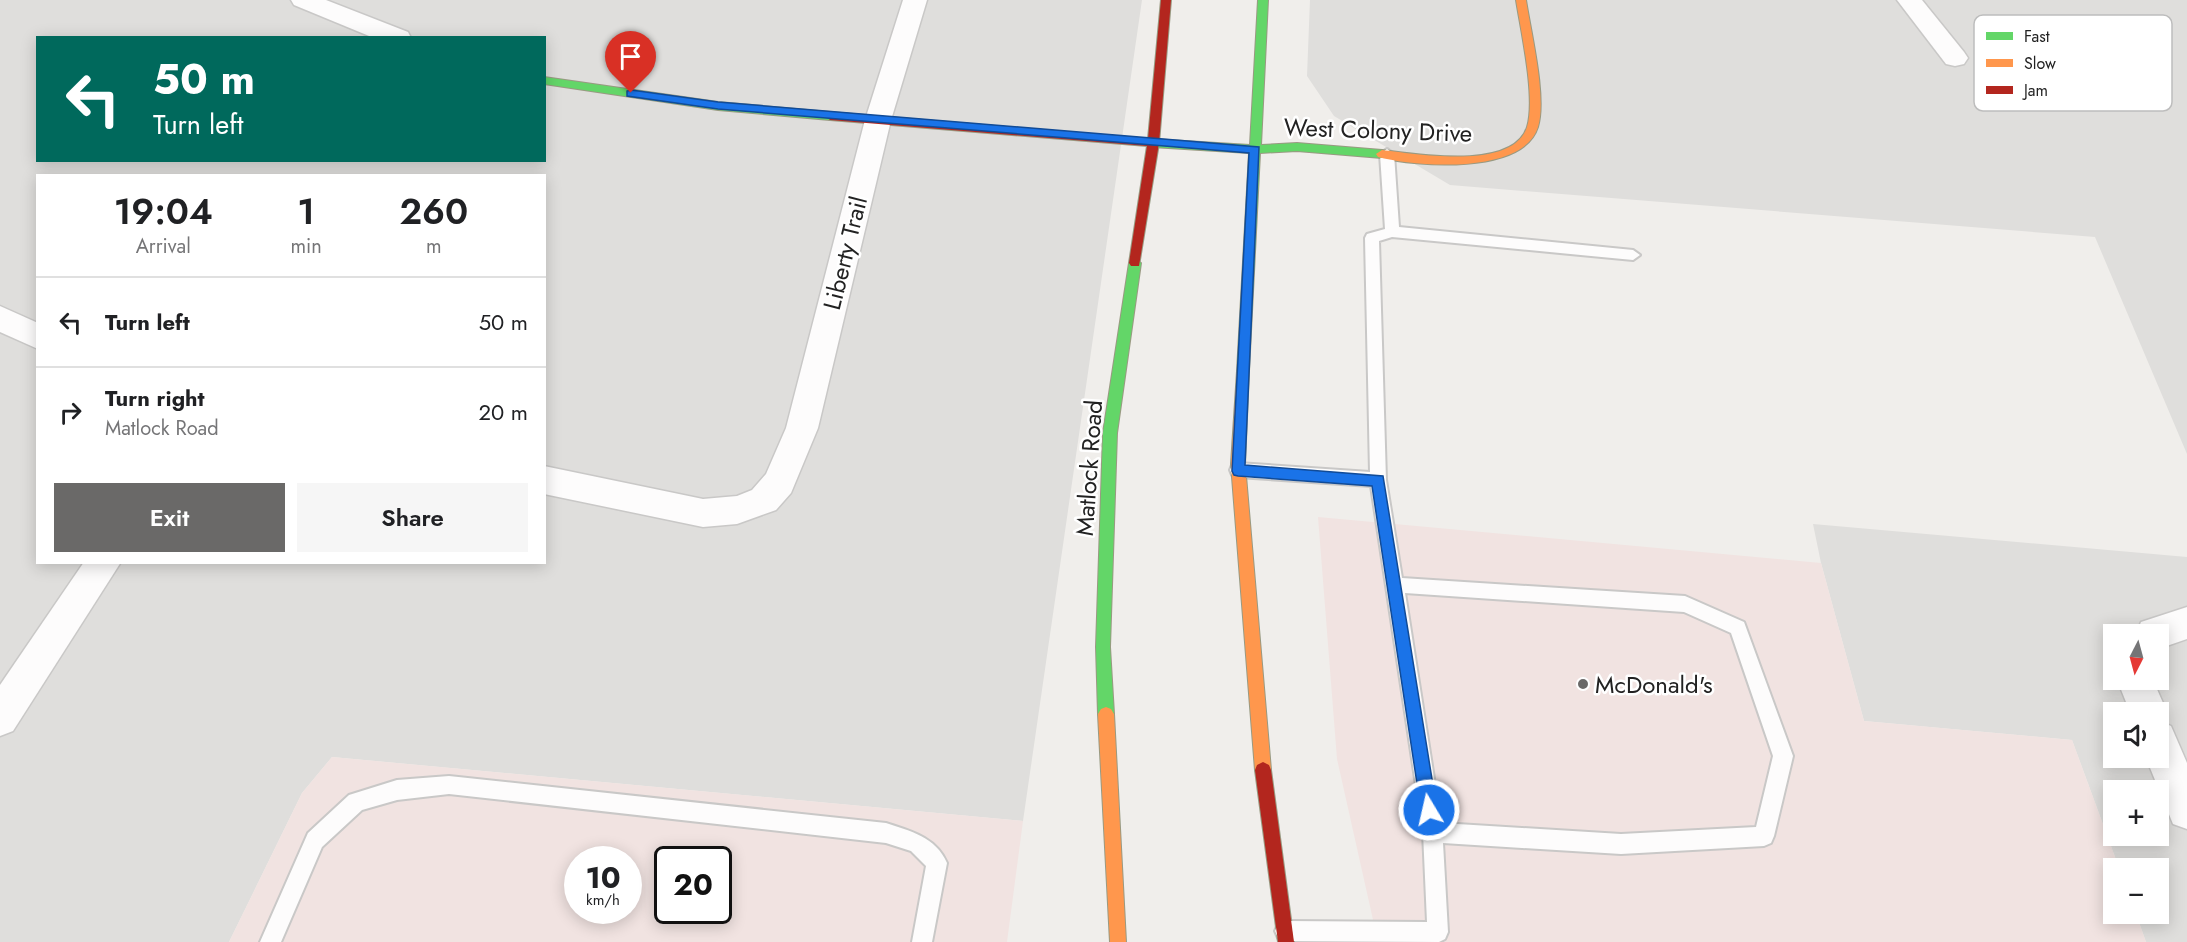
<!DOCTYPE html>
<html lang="en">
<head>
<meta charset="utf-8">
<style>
  body { margin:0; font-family:Jost,sans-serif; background:#f6f6f6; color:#202124; height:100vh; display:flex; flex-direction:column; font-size:22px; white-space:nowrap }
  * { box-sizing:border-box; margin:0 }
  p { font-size:20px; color:#757577 }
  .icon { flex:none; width:33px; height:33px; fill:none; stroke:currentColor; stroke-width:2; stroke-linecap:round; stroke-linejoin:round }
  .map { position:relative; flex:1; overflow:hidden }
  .sheet { position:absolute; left:36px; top:174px; width:510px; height:390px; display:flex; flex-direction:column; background:#fff; border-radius:0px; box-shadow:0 3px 15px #0003 }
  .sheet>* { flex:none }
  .top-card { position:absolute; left:36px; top:36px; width:510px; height:126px; border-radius:0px; box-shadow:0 3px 15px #0003; background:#00695c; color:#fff; overflow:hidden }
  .needle { width:39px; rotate:186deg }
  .buttons { position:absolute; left:2103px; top:624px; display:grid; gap:12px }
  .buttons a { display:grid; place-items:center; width:66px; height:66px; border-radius:0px; background:#fff; box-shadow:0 3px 15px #0003; font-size:30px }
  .speed { position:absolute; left:564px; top:846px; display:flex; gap:12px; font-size:30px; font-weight:700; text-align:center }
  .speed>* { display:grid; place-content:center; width:78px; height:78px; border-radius:50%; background:#fff; box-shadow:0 3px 15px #0003; line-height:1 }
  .speed small { font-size:15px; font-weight:400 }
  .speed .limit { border:3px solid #111; border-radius:9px; background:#fff; color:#111 }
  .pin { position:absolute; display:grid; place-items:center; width:51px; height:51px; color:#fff; margin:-62px -26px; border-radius:50% 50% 50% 0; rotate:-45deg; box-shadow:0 0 6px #0007 }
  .pin .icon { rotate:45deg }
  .me { position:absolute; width:66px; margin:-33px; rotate:351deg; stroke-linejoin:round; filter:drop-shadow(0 0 4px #0008) }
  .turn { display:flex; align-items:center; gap:21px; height:126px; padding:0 18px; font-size:27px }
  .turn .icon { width:78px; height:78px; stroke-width:2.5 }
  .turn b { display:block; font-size:42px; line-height:51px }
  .eta { display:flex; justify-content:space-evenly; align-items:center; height:102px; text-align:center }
  .eta b { font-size:36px; font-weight:600; line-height:42px }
  .primary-button { display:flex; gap:12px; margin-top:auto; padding:12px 18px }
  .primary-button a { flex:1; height:69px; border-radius:0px; background:#6a6968; color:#fff; font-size:24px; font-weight:600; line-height:69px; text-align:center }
  .primary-button a+a { background:#f6f6f6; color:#202124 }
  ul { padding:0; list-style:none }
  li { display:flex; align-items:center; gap:18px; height:90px; padding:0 18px; border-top:2px solid #e0e0e0 }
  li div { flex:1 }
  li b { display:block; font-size:22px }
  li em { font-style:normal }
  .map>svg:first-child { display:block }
  .residential { fill:#dfdedc; fill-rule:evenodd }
  .commercial { fill:#f1e3e1; fill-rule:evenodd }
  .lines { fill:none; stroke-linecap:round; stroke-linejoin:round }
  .lane-casing { stroke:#c9c8c7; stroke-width:4 }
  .street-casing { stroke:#c9c8c7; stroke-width:3 }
  .fast-casing { stroke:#999a82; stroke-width:2 }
  .slow-casing { stroke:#999a82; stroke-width:2 }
  .jam-casing { stroke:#999a82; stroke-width:2 }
  .lane { fill:#fdfcfc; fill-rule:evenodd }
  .street { fill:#fdfcfc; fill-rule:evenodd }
  .fast { fill:#63d668; fill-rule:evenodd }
  .slow { fill:#ff974d; fill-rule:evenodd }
  .jam { fill:#b3261e; fill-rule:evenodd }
  .route { fill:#1a73e8; stroke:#114b97; stroke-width:1.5 }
  .poi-dot { fill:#6a6968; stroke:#fff; stroke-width:2 }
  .labels { text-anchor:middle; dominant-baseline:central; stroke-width:5; stroke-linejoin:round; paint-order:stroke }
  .street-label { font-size:24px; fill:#222; stroke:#fff }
  .poi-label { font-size:24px; fill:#222; stroke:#fff; text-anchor:start }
  .key { fill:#fff; stroke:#bdbdbd; stroke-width:1.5 }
  .key-label { font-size:16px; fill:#222 }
</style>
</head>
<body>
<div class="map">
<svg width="2187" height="942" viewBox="0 0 2187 942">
  <rect width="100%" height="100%" fill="#f0eeeb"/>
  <g class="residential">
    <path d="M0 0H1142L1023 821 332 757 302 793 229 942H0ZM38 38H544V160H38ZM38 176H544V562H38Z"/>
    <polygon points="1310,0 2187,0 2187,454 2095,237 1450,185 1334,116 1307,76"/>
    <path d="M1813 524 2187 557V942H2146L2136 914H2158V868H2119L2072 740 1864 721 1821 563ZM2114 634H2158V680H2114ZM2114 712H2158V758H2114ZM2114 790H2158V836H2114Z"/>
  </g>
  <g class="commercial">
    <polygon points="1318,517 1821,563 1864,721 2072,740 2119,868 2114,868 2114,914 2136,914 2146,942 1378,942 1337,759"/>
    <path d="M332 757 1023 821 1007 942H229L302 793ZM578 860H628V910H578ZM668 860H718V910H668Z"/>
  </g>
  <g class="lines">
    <defs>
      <g id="lane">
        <path d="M1387 149 1394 154 1399 227 1633 250 1640 255 1633 260 1392 237 1379 241 1386 480 1402 578 1685 596 1744 622 1793 756 1774 836 1771 843 1764 846 1621 854 1443 843 1448 932 1445 939 1439 942 1285 941 1278 938 1275 931 1278 924 1285 921 1427 922 1423 832 1371 486 1238 477 1232 475 1230 470 1232 465 1238 463 1370 472 1365 238 1367 234 1385 229 1380 154ZM1405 593 1684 612 1731 633 1773 756 1756 827 1621 834 1441 823Z"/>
        <path d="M449 776 886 823C910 831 936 837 947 863L932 942H912L926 866 911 851 886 843 449 794 397 800 362 810 322 847 281 942H260L308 833 349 795 397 780Z"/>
      </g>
      <g id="street">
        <polygon points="291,0 326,0 408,32 411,38 374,38 294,5"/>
        <polygon points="903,0 927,0 891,120 818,428 791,493 776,510 737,524 703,527 544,494 544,466 703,499 737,496 752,490 766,474 786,428 865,120"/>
        <polygon points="1897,0 1922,0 1964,52 1968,58 1964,64 1955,66 1946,64"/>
        <polygon points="0,306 38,323 38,349 0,332"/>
        <polygon points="84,562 121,562 13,731 0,736 0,685"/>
        <polygon points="2187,607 2187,639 2158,649 2158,634 2136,634 2141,622"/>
        <polygon points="2121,680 2157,680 2156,687 2167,712 2162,722 2171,726 2187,763 2187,829 2173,824 2146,758 2158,758 2158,712 2130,712 2120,687"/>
      </g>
      <g id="fast">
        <polygon points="1258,0 1268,0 1261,145 1297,143 1382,150 1388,154 1382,158 1297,151 1260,153 1249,371 1243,376 1237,371 1249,153 1152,147 1146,143 1152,139 1250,145"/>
        <polygon points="544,77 718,102 830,112 835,116 830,120 718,110 544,84"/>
        <polygon points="1135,259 1141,263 1117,433 1110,647 1114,714 1111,719 1106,721 1101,719 1098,714 1096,647 1103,433 1129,263"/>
      </g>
      <g id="slow">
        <path d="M1516 0H1526C1531 33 1547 97 1538 127 1523 175 1416 167 1378 157L1376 154 1382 150C1416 154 1513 171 1527 127 1536 98 1521 32 1516 0Z"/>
        <polygon points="1243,366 1249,371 1245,464 1271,770 1269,775 1263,778 1257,775 1255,770 1231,464 1237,371"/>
        <polygon points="1106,707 1111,709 1114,714 1126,942 1110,942 1098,714 1101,709"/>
      </g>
      <g id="jam">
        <polygon points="1161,0 1171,0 1159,143 1139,266 1131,266 1129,263 1147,146 830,120 825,116 830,112 1148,139"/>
        <polygon points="1263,762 1269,765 1271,770 1294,942 1278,942 1255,770 1257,765"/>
      </g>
    </defs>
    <use href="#lane" class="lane-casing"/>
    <use href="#street" class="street-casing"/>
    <use href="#fast" class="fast-casing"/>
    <use href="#slow" class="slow-casing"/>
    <use href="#jam" class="jam-casing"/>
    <use href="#lane" class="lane"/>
    <use href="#street" class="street"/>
    <use href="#fast" class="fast"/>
    <use href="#slow" class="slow"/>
    <use href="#jam" class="jam"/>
  </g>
  <polygon class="route" points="631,90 718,102 1259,147 1245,465 1383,476 1437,810 1435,815 1429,818 1423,815 1421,810 1372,486 1238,476 1234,475 1232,471 1249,153 718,109 627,96 627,91"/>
  <circle class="poi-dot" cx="1583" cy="684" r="6"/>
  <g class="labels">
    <g class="street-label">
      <text transform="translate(1378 130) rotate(2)">West Colony Drive</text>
      <text transform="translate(845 253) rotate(-76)">Liberty Trail</text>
      <text transform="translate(1089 468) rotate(-86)">Matlock Road</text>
    </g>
    <g class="poi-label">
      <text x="1595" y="684">McDonald's</text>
    </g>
  </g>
  <rect x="1974" y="15" width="198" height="96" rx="9" class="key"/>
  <rect x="1986" y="32" width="27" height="8" fill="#63d668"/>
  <rect x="1986" y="59" width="27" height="8" fill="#ff974d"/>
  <rect x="1986" y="86" width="27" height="8" fill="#b3261e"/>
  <g class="key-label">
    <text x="2024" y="42">Fast</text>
    <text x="2024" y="69">Slow</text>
    <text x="2024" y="96">Jam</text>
  </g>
</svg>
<div class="buttons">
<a><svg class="needle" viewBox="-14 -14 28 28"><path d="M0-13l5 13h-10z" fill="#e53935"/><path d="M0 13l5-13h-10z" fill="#757577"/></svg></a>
<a><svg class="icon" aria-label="sound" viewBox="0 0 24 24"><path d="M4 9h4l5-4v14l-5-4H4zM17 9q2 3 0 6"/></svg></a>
<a>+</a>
<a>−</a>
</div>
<div class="speed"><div>10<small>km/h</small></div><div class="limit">20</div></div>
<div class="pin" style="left:631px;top:93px;background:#d93025"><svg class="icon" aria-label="arrive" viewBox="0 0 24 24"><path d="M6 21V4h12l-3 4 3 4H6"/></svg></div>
<svg class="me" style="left:1429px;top:810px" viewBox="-20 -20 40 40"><circle r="17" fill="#1a73e8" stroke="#fff" stroke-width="3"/><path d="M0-11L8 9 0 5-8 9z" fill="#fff"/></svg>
<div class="top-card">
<div class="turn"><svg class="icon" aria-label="left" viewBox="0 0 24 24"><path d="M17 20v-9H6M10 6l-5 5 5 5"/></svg><div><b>50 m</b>Turn left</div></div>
</div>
<section class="sheet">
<div class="eta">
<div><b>19:04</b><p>Arrival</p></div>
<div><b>1</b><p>min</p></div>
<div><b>260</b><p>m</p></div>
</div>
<ul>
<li><svg class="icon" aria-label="left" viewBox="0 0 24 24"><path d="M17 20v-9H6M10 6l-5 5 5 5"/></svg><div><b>Turn left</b></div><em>50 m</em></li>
<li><svg class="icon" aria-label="right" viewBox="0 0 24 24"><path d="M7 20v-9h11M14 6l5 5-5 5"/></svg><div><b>Turn right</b><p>Matlock Road</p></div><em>20 m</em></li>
</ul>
<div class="primary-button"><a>Exit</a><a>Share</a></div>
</section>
</div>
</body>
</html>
